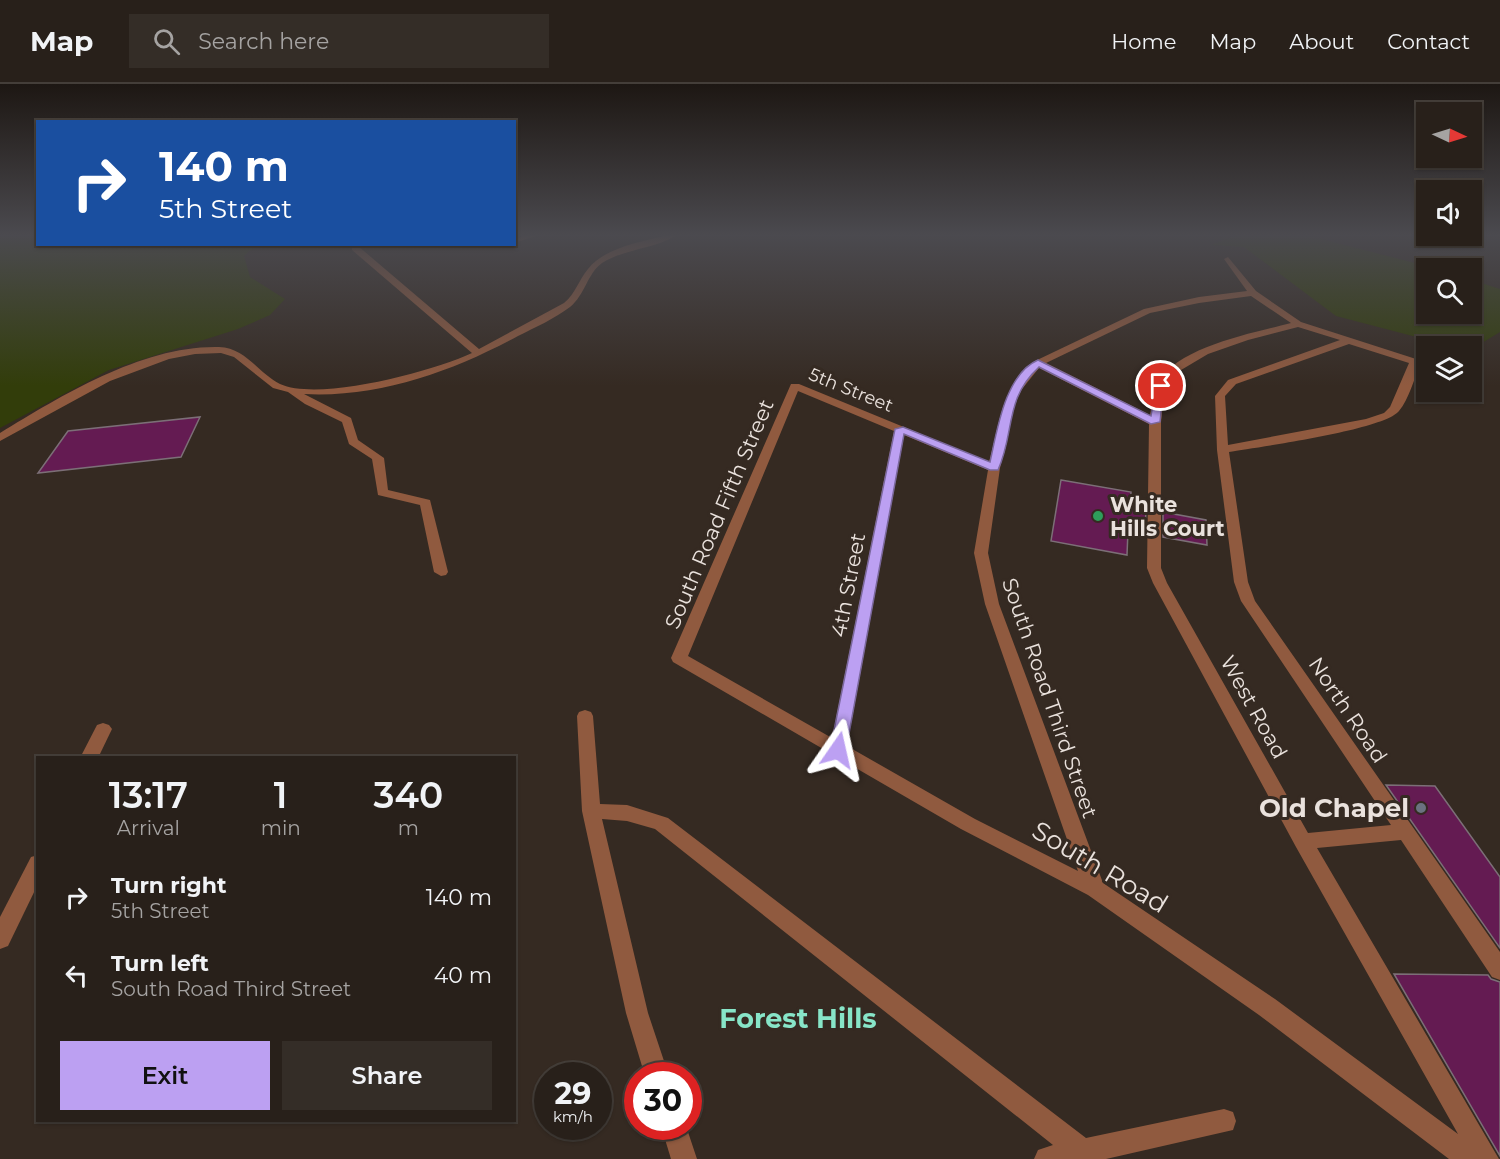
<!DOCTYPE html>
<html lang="en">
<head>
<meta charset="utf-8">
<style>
  body { margin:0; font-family:Montserrat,sans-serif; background:#342d27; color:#f1f3f6; height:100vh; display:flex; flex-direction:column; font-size:22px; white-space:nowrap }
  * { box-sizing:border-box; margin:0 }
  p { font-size:20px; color:#a5a3a2 }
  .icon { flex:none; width:33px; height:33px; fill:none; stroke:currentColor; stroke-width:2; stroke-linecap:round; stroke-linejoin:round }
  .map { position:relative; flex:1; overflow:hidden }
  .details { position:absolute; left:36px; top:672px; width:480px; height:366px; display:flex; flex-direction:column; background:#28201a; border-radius:0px; box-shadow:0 2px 4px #0004,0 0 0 2px #443e39 }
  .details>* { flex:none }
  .hud { position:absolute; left:36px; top:36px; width:480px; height:126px; border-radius:0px; box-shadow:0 2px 4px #0004,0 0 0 2px #443e39; background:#1a4fa0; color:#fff; overflow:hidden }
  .needle { width:39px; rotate:94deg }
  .tools { position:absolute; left:1416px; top:18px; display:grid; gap:12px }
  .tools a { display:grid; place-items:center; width:66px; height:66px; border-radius:0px; background:#28201a; box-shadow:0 2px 4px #0004,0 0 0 2px #443e39; font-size:30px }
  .speed { position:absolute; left:534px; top:978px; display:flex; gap:12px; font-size:30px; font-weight:700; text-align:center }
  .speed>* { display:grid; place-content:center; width:78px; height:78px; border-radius:50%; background:#28201a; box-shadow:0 2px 4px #0004,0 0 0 2px #443e39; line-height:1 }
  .speed small { font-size:15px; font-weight:400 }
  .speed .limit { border:9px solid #d22; background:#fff; color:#111 }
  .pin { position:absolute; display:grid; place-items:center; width:51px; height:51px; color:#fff; margin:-26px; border:3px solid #fff; border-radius:50%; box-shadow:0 2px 6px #0007 }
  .me { position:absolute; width:66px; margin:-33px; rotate:11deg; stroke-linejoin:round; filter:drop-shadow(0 0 4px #0008) }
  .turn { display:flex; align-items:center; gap:21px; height:126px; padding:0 24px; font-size:27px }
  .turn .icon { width:78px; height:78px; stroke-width:2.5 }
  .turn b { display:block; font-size:42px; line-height:51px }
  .eta { display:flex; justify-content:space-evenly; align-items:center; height:102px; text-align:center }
  .eta b { font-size:36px; font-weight:600; line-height:42px }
  .primary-button { display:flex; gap:12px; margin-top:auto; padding:12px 24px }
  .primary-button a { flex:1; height:69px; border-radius:0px; background:#bca0f2; color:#111; font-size:24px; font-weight:600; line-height:69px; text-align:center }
  .primary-button a+a { background:#342d27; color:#f1f3f6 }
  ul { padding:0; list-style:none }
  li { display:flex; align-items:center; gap:18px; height:78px; padding:0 24px }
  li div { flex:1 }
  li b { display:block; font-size:22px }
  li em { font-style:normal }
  header { display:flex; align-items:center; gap:36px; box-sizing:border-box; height:84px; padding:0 30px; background:#28201a; border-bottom:2px solid #443e39 }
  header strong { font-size:28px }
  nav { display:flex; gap:33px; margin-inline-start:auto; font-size:21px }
  .search { width:420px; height:54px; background:#342d27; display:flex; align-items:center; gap:15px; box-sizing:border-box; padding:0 21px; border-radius:0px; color:#a5a3a2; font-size:22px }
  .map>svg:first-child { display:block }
  .green { fill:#323d0a }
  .building { fill:#641b52; stroke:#7c6f77; stroke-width:1.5 }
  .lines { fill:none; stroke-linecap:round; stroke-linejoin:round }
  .minor { fill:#905a3f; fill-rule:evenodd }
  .route { fill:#bca0f2; stroke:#7a689d; stroke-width:1.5 }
  .leisure-dot { fill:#2e9e5b; stroke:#352a22; stroke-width:2 }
  .worship-dot { fill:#6b7280; stroke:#352a22; stroke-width:2 }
  .labels { text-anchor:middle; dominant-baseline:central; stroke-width:6; stroke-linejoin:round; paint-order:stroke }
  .far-street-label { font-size:18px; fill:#eae2dd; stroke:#352a22 }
  .poi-label { font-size:21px; font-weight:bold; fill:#eae2dd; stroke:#352a22; text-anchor:start }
  .street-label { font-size:21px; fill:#eae2dd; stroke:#352a22 }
  .near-poi-label { font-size:26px; font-weight:bold; fill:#eae2dd; stroke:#352a22; text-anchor:end }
  .near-street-label { font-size:26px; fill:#eae2dd; stroke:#352a22 }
  .near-neighbourhood-label { font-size:27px; font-weight:bold; fill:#87e5c8; stroke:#352a22 }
</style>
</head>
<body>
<header>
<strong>Map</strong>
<div class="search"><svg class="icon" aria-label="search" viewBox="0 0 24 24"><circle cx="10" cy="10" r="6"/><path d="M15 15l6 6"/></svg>Search here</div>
<nav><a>Home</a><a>Map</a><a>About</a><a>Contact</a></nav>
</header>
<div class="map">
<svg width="1500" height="1075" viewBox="0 0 1500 1075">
  <rect width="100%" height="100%" fill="#352a22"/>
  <g class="green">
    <polygon points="0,152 37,152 38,160 163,160 176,163 264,161 249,167 244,172 250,193 285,215 270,231 238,245 109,286 0,344"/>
    <polygon points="1236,152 1310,152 1434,184 1426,184 1426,230 1472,230 1472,196 1500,205 1500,248 1472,265 1472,262 1451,262 1336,232 1244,163 1211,161"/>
  </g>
  <g class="building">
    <polygon points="200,333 181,373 38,389 68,347"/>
    <polygon points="1061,396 1131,408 1130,422 1146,424 1145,450 1128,447 1127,471 1051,457"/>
    <polygon points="1163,428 1206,436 1207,461 1163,453"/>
    <polygon points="1386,701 1435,702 1500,793 1500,864"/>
    <polygon points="1394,890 1488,891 1491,895 1500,898 1500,1072"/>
  </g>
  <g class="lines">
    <g class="minor">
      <polygon points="525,152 536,152 514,159 514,155"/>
      <path d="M664 152H675C654 165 624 165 602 179 587 190 585 211 570 223 554 235 536 243 518 252 453 287 380 314 304 310L351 334 358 356 384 374 388 406 430 416 448 488 446 491 441 492 434 488 420 421 378 411 372 375 349 360 342 338 305 320 288 308 273 304 234 273 221 269 195 270 169 275 110 297 0 357V349C62 311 144 261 219 263 246 264 258 289 280 300 320 318 433 287 472 269L352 166V162H358L479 265 564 219C576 209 578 197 588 185 604 164 640 158 664 152Z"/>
      <path d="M1228 173 1256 207 1301 238 1416 275 1420 281C1414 295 1409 315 1399 327 1384 346 1259 363 1229 368L1248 498 1255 517 1500 868V896L1492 893 1401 756 1317 764 1499 1075H1449L1259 931 1088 811 961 745 673 578 671 574 791 300H799L989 378 1003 323 1013 302 1035 277 1144 225 1199 213 1247 207 1224 175ZM1251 212 1291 239C1250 250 1180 262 1157 299 1151 308 1152 322 1150 331L1046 279 1150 229 1199 219ZM1298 243 1340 256 1228 296 1215 312 1217 366 1234 498 1241 517 1391 741 1308 749 1167 499 1161 484V338L1165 302 1176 289 1208 270 1248 256ZM1349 260 1409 279 1390 323 1384 329 1366 335 1228 361 1225 312 1236 300ZM1039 284 1149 340 1147 484 1153 499 1296 763 1458 1050 1275 915 1103 799 999 520 988 469 1000 384 1013 323 1022 305ZM798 307 894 347 832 654 688 572ZM904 351 988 386 974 469 985 520 1078 787 975 735 847 662Z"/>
      <polygon points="585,626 591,628 593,632 600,720 627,721 668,734 1086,1054 1224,1025 1233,1028 1236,1037 1233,1046 1106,1075 1034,1075 1038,1066 1053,1061 655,745 627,737 602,735 648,929 669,992 645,992 626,929 582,727 577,632 579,628"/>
      <polygon points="103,639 109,641 112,645 98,674 80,674 97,641"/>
      <polygon points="38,771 38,800 8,862 0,865 0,833 31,773"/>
      <polygon points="661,1042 686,1042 697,1075 671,1075"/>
    </g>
  </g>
  <linearGradient id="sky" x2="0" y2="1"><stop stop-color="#1d1713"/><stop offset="0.5" stop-color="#4b4a4f"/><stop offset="1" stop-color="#4b4a4f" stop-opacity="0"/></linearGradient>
  <rect width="1500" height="302" fill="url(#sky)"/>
  <path class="route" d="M1038 276 1151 332 1156 302 1164 300 1160 338 1151 340 1039 283C1004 315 1015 349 998 386H990L904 350 846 666 843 670H832L830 666 895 345 903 343 990 378C997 347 1005 290 1038 276Z"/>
  <circle class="leisure-dot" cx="1098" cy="432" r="6"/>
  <circle class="worship-dot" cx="1421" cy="724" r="6"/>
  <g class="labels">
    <g class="far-street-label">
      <text transform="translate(851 306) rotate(22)">5th Street</text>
    </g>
    <g class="poi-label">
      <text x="1110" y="420">White<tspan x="1110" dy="24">Hills Court</tspan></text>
    </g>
    <g class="street-label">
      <text transform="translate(719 430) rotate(-67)">South Road Fifth Street</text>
      <text transform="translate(848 501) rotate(-79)">4th Street</text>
      <text transform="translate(1050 614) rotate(71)">South Road Third Street</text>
      <text transform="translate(1254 623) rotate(61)">West Road</text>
      <text transform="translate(1348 626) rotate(56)">North Road</text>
    </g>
    <g class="near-poi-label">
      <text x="1409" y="724">Old Chapel</text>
    </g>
    <g class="near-street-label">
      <text transform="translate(1100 783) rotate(31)">South Road</text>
    </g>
    <g class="near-neighbourhood-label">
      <text x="798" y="934">Forest Hills</text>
    </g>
  </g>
</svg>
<div class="tools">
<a><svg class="needle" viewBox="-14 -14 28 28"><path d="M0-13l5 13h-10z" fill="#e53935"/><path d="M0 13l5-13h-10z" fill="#a5a3a2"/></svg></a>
<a><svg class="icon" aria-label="sound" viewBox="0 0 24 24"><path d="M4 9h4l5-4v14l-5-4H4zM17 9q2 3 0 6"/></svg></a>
<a><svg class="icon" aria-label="search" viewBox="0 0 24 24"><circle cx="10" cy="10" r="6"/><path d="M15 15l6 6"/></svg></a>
<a><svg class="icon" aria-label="layers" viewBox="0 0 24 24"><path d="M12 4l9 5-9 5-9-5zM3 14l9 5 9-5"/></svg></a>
</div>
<div class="speed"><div>29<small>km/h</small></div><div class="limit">30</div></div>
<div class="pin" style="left:1161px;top:302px;background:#d93025"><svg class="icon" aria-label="arrive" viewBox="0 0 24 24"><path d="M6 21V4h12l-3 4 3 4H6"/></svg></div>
<svg class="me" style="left:838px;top:666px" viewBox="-20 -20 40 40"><path d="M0-17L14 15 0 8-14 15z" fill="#bca0f2" stroke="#fff" stroke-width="4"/></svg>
<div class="hud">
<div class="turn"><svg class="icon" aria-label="right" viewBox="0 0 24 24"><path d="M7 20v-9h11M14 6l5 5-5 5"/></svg><div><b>140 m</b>5th Street</div></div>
</div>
<section class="details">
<div class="eta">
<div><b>13:17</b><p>Arrival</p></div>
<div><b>1</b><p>min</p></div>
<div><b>340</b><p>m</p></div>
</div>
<ul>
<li><svg class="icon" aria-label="right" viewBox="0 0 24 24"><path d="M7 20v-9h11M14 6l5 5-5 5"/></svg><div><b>Turn right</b><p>5th Street</p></div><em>140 m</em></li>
<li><svg class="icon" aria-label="left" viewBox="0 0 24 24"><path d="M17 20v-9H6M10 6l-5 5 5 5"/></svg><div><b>Turn left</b><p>South Road Third Street</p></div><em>40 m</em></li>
</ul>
<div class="primary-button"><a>Exit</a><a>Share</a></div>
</section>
</div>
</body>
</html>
